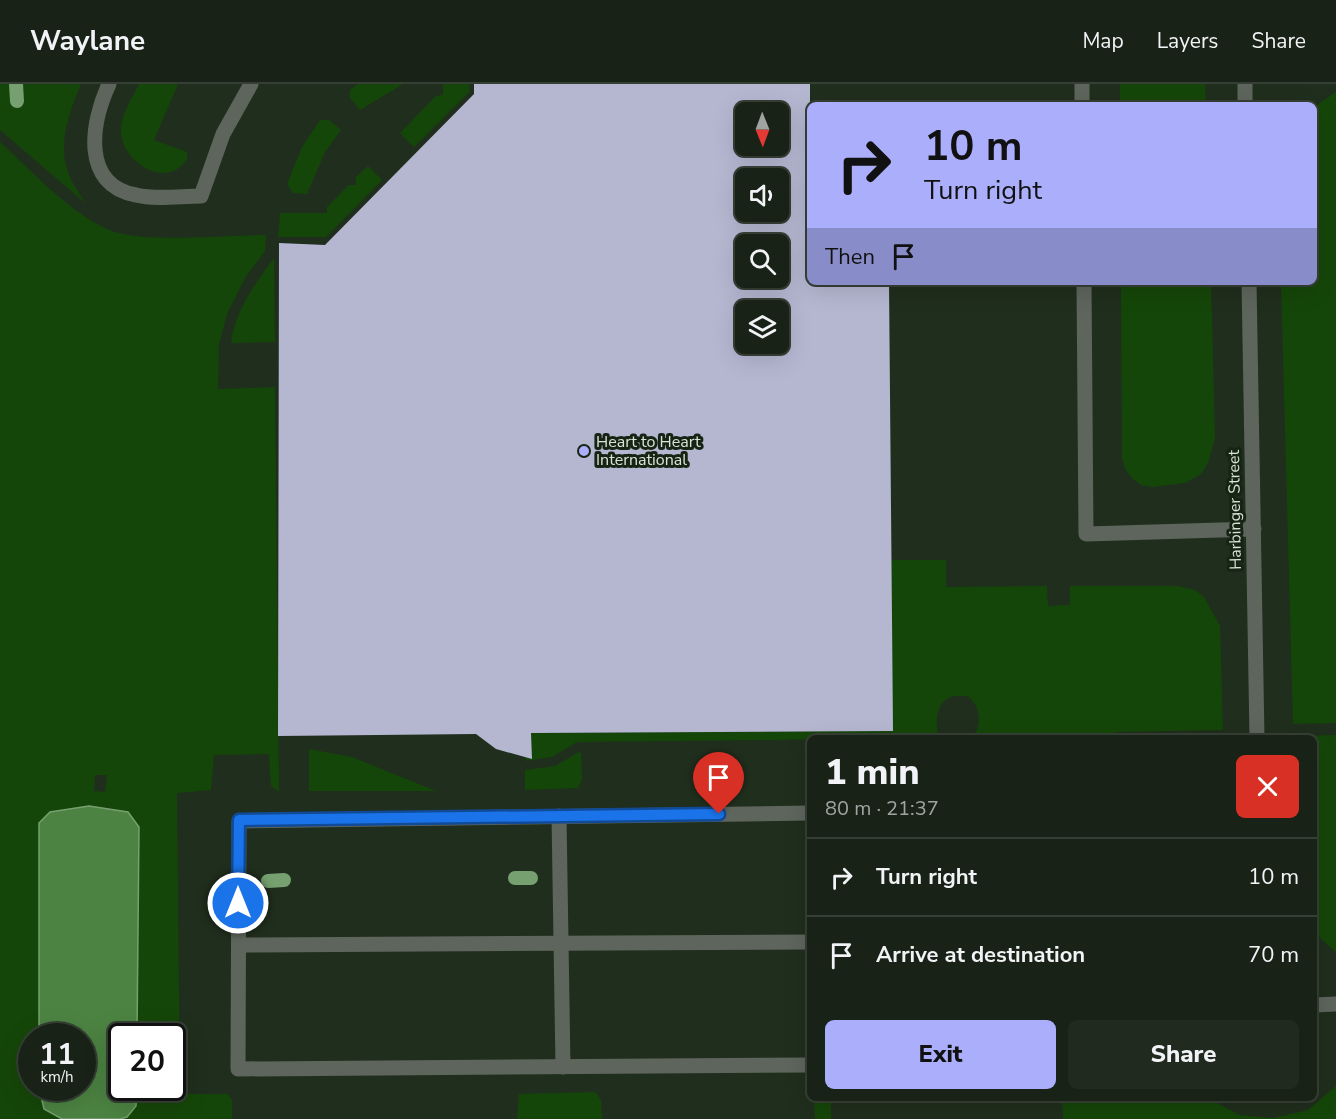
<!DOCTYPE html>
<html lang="en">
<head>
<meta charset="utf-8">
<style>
  body { margin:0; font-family:"Nunito Sans",sans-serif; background:#212a1f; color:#f1f3f6; height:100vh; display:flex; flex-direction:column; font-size:22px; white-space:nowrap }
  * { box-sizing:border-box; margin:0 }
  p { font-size:20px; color:#9fa4a1 }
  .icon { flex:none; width:33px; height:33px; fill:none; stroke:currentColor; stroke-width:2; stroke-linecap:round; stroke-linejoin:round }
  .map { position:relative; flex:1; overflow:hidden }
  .drawer { position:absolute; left:807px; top:651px; width:510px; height:366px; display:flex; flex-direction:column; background:#182216; border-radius:9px; box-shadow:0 6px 24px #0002,0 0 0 2px #363f35 }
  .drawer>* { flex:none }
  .top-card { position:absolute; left:807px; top:18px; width:510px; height:183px; border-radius:9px; box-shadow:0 6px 24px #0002,0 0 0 2px #363f35; background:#abaffb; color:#111; overflow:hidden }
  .needle { width:39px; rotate:179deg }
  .fabs { position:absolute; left:735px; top:18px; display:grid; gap:12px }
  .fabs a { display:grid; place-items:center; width:54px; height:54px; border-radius:9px; background:#182216; box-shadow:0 6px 24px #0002,0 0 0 2px #363f35; font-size:30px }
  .speed { position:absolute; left:18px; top:939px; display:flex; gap:12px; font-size:30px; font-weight:700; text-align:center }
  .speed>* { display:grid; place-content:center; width:78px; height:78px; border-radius:50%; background:#182216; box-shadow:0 6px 24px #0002,0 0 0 2px #363f35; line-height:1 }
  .speed small { font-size:15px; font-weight:400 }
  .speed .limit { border:3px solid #111; border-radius:9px; background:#fff; color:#111 }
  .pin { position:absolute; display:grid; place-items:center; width:51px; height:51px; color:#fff; margin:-62px -26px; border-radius:50% 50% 50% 0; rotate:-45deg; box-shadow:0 0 6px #0007 }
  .pin .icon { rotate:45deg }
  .me { position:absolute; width:66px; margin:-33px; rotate:0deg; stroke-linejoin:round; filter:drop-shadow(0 0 4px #0008) }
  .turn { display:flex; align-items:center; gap:21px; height:126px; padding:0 18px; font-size:27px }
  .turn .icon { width:78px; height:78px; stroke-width:2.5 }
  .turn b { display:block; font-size:42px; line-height:51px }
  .then { display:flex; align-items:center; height:57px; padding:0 18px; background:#0003; gap:12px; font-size:22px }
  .round { display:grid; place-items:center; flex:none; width:63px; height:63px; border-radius:9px; background:#212a1f }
  .summary { display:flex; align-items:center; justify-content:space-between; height:102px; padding:0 18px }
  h1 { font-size:36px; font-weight:800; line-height:45px }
  .button { display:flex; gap:12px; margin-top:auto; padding:12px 18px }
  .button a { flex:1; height:69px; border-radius:9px; background:#abaffb; color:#111; font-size:24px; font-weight:800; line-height:69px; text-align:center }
  .button a+a { background:#212a1f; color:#f1f3f6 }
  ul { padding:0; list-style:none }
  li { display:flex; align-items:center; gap:18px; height:78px; padding:0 18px; border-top:2px solid #363f35 }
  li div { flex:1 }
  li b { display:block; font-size:22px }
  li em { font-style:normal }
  header { display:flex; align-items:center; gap:36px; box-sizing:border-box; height:84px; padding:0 30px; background:#182216; border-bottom:2px solid #363f35 }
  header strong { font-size:28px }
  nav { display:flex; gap:33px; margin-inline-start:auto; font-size:21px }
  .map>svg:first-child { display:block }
  .green { fill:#154609; fill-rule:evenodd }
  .water { fill:#4c8342; stroke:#76a06f; stroke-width:1.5 }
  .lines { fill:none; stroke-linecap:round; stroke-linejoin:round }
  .stream { stroke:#76a06f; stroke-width:14 }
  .building { fill:#b5b7d1; fill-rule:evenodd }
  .service { stroke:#5e655c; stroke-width:15 }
  .minor { stroke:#5e655c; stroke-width:15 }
  .route-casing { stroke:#114b97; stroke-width:15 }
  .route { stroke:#1a73e8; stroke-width:10 }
  .poi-dot { fill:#abaffb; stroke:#162413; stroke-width:2 }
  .labels { text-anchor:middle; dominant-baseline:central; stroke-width:6; stroke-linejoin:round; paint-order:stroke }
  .poi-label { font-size:16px; fill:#d9e3d7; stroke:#162413; text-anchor:start }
  .street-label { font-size:16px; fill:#d9e3d7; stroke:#162413 }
</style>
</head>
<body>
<header>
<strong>Waylane</strong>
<nav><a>Map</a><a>Layers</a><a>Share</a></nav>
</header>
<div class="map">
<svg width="1336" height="1035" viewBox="0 0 1336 1035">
  <rect width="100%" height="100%" fill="#202e1d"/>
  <g class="green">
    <path d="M0 0H81C69 28 57 61 69 91 73 101 80 109 85 119L0 46Z"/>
    <path d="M139 0H178L154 56 187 68V75C167 107 122 78 121 48 120 32 132 14 139 0Z"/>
    <polygon points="358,0 403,0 360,26 350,14 350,6"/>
    <polygon points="443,0 469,0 469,8 414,63 400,49 436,12 443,11"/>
    <polygon points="1120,0 1205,0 1206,21 1120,21"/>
    <polygon points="1336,8 1336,639 1293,640 1281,198 1314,198 1314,23"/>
    <polygon points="320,36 329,36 341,46 325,68 307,110 293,109 287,100 302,63"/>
    <path d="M0 58C32 87 74 134 115 148 148 159 228 151 266 151L265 167 245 194 227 230 219 260 218 305 275 303 279 708 271 702 269 670 214 671 211 706 177 709 180 1010H228L232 1016V1035H120L127 1033 136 1022 137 1004H172V952H137L139 743 109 724 89 722 50 728 39 739V952H32V1004H39L44 1025 62 1035H0ZM95 691H107L105 708 94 707Z"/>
    <polygon points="368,82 382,96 326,153 278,153 280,129 327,129 327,123 349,101 356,101 356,93"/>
    <path d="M274 174 275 258 231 259C234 229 256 198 274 174Z"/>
    <polygon points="1121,198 1211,198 1215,354 1208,379 1201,390 1185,399 1152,403 1141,401 1132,394 1125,385 1122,373"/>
    <path d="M891 476H946V503L1047 502 1048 522 1070 521V502H1178L1195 506 1204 513 1220 542 1223 646 1120 648 1067 654H972C982 642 981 624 969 613 939 606 934 629 938 654L577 658 552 673 526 677 525 649 892 647Z"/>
    <polygon points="1336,651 1336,868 1321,855 1314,844 1314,654 1293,652"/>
    <polygon points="309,665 352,673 436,707 309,707"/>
    <polygon points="581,667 582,696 578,704 525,706 525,686 555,682"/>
    <polygon points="1336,1002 1336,1035 1063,1035 1062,1014 1207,1014 1240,1031 1273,1034 1308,1026"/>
    <polygon points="595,1008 601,1016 602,1035 517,1035 519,1010"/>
    <polygon points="814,1014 831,1014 831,1035 815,1035"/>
  </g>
  <polygon class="water" points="89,722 128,728 139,743 137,952 122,952 122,1004 137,1004 136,1022 127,1033 120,1035 62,1035 44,1025 39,1004 82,1004 82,952 39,952 39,739 50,728"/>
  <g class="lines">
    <g class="stream">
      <polyline points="16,0 17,17"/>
      <polyline points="515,794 531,794"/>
      <polyline points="268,797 284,796"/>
    </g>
  </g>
  <path class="building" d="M474 0H810V198H889L893 647 531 649 532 675 496 665 476 650 278 652 279 159 325 161 474 10ZM746 28H778V62H746ZM746 94H778V128H746ZM746 160H778V194H746ZM746 226H778V260H746Z"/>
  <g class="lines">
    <g class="service">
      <path d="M109 0C91 39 81 101 136 111 156 116 181 112 201 112L223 50 251 0"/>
      <polyline points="1082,0 1082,21"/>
      <polyline points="1084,198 1086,450 1254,445"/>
      <polyline points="810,729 239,737 238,985 810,981"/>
      <polyline points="559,732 563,983"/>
      <polyline points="239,861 810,858"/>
      <polyline points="1314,921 1336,920"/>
    </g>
    <g class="minor">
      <polyline points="1245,0 1245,21"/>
      <polyline points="1249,198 1257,654"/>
    </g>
  </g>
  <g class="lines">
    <defs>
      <polyline id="route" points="238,819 239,736 719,730"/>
    </defs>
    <use href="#route" class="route-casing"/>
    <use href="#route" class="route"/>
  </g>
  <circle class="poi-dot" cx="584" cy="367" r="6"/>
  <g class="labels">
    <g class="poi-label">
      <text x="596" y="358">Heart to Heart<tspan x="596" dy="18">International</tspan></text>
    </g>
    <g class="street-label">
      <text transform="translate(1235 426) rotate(-91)">Harbinger Street</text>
    </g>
  </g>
</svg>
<div class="fabs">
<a><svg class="needle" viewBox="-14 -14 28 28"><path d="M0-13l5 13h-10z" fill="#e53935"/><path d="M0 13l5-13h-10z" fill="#9fa4a1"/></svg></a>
<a><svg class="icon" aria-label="sound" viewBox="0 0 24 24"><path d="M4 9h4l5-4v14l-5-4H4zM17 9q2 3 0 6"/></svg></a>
<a><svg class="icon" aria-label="search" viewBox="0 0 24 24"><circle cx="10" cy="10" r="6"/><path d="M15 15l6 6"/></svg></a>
<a><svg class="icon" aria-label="layers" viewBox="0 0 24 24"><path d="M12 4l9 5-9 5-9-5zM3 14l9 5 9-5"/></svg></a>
</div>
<div class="speed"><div>11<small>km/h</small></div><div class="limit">20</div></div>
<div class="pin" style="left:719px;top:730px;background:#d93025"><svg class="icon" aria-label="arrive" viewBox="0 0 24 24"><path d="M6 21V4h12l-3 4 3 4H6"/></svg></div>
<svg class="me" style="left:238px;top:819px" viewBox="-20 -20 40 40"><circle r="17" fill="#1a73e8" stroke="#fff" stroke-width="3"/><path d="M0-11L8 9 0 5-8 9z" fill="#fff"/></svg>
<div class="top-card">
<div class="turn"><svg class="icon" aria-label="right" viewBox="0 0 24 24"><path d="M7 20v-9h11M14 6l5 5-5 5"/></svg><div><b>10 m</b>Turn right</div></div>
<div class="then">Then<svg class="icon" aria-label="arrive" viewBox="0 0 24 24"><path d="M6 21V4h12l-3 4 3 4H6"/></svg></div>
</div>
<section class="drawer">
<div class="summary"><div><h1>1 min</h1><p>80 m · 21:37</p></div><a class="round" style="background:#d93025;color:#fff"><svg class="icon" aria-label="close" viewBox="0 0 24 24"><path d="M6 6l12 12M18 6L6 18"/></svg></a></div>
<ul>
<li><svg class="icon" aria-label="right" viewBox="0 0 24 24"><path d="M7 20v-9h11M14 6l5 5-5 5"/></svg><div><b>Turn right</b></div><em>10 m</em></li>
<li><svg class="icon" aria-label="arrive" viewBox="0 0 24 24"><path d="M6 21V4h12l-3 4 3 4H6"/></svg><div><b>Arrive at destination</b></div><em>70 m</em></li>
</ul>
<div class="button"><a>Exit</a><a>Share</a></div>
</section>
</div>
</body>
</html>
